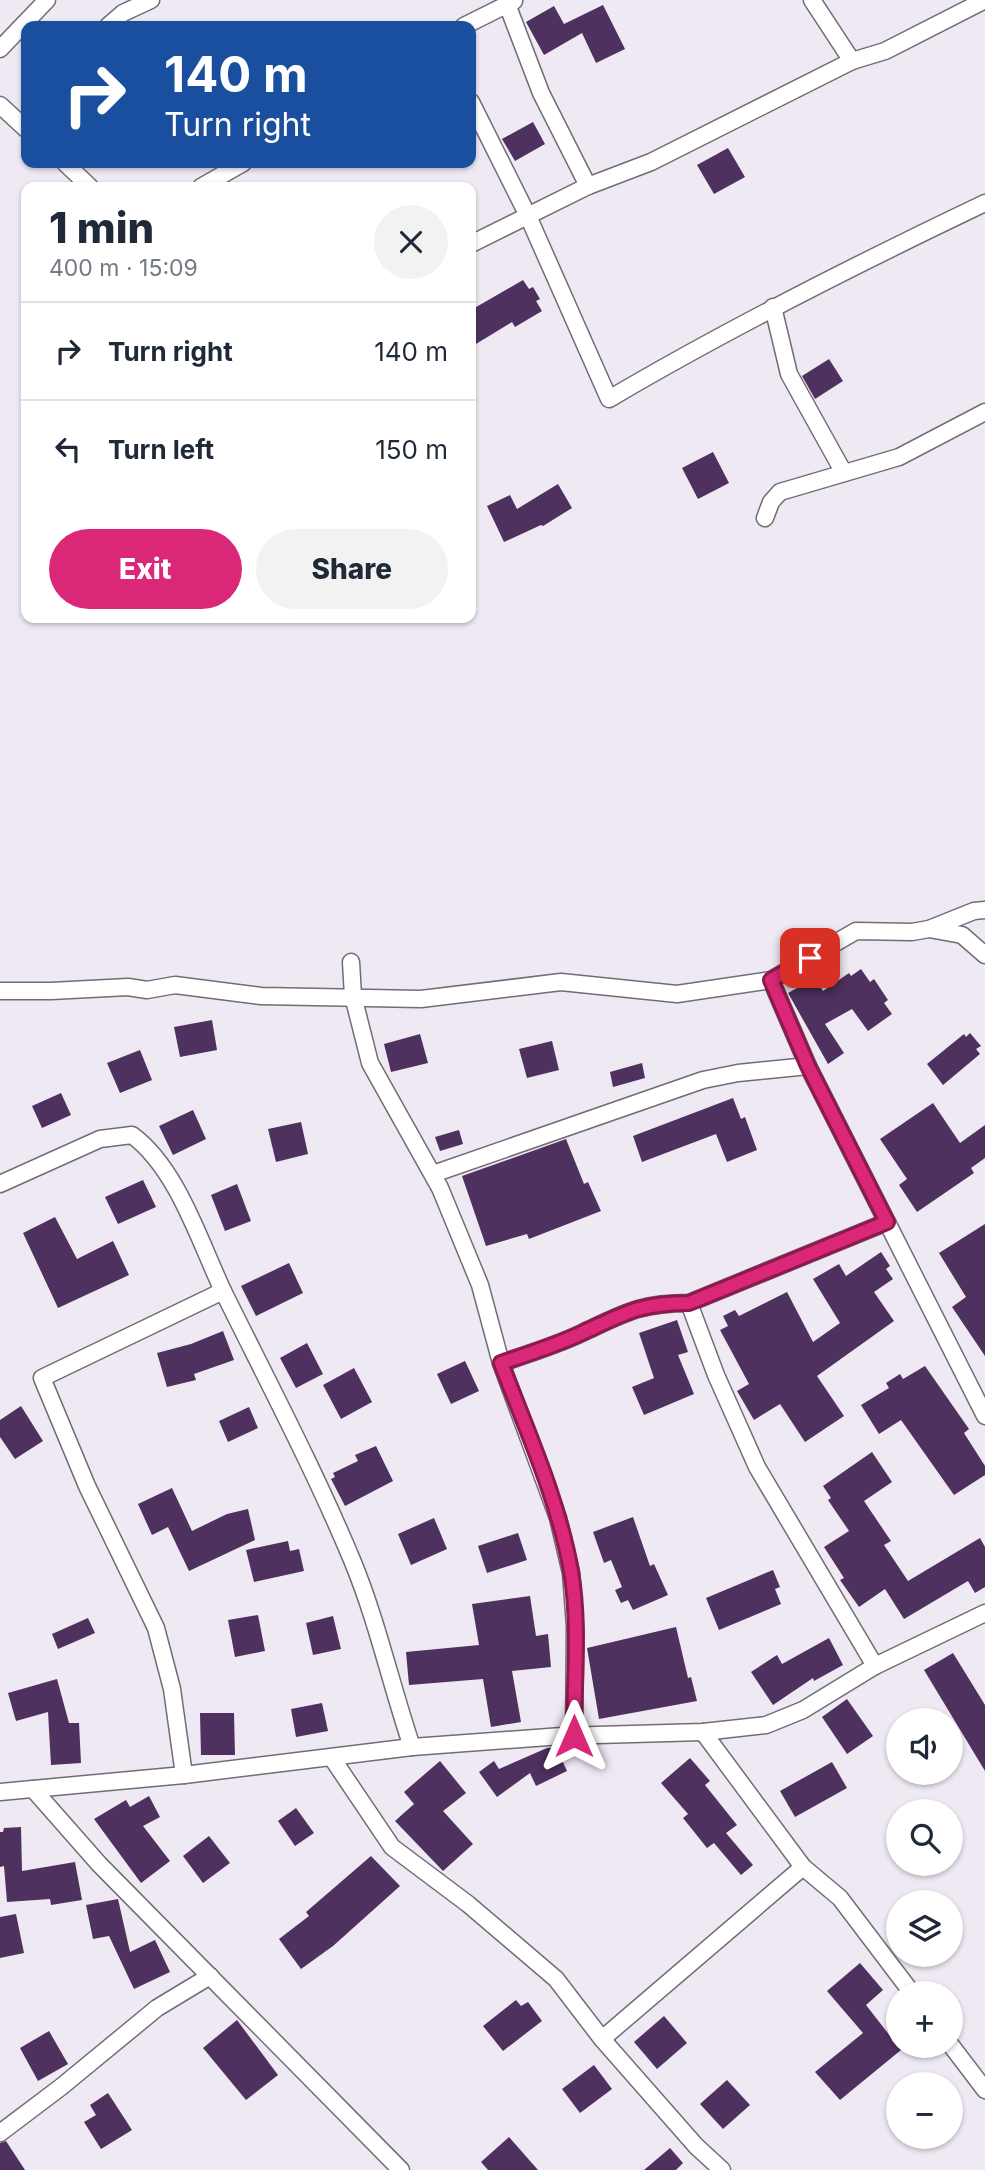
<!DOCTYPE html>
<html lang="en">
<head>
<meta charset="utf-8">
<style>
  body { margin:0; font-family:Inter,sans-serif; background:#f2f2f3; color:#1f2937; height:100vh; display:flex; flex-direction:column; font-size:26px; white-space:nowrap }
  * { box-sizing:border-box; margin:0 }
  p { font-size:23px; color:#747a83 }
  .icon { flex:none; width:38px; height:38px; fill:none; stroke:currentColor; stroke-width:2; stroke-linecap:round; stroke-linejoin:round }
  .map { position:relative; flex:1; overflow:hidden }
  .details { position:absolute; left:21px; top:182px; width:455px; height:441px; display:flex; flex-direction:column; background:#fff; border-radius:14px; box-shadow:0 2px 5px #0004 }
  .details>* { flex:none }
  .banner { position:absolute; left:21px; top:21px; width:455px; height:147px; border-radius:14px; box-shadow:0 2px 5px #0004; background:#1a4fa0; color:#fff; overflow:hidden }
  .fabs { position:absolute; left:886px; top:1708px; display:grid; gap:14px }
  .fabs a { display:grid; place-items:center; width:77px; height:77px; border-radius:50%; background:#fff; box-shadow:0 2px 5px #0004; font-size:35px }
  .pin { position:absolute; display:grid; place-items:center; width:60px; height:60px; color:#fff; margin:-30px; border-radius:14px; box-shadow:0 4px 10px #0006 }
  .me { position:absolute; width:77px; margin:-38px; rotate:0deg; stroke-linejoin:round; filter:drop-shadow(0 0 5px #0008) }
  .turn { display:flex; align-items:center; gap:24px; height:147px; padding:0 28px; font-size:32px }
  .turn .icon { width:91px; height:91px; stroke-width:2.5 }
  .turn b { display:block; font-size:49px; line-height:60px }
  .round { display:grid; place-items:center; flex:none; width:74px; height:74px; border-radius:37px; background:#f2f2f3 }
  .summary { display:flex; align-items:center; justify-content:space-between; height:119px; padding:0 28px }
  h1 { font-size:42px; font-weight:800; line-height:52px }
  .cta { display:flex; gap:14px; margin-top:auto; padding:14px 28px }
  .cta a { flex:1; height:80px; border-radius:42px; background:#db2777; color:#fff; font-size:28px; font-weight:800; line-height:80px; text-align:center }
  .cta a+a { background:#f2f2f3; color:#1f2937 }
  ul { padding:0; list-style:none }
  li { display:flex; align-items:center; gap:21px; height:98px; padding:0 28px; border-top:2px solid #e0e1e3 }
  li div { flex:1 }
  li b { display:block; font-size:26px }
  li em { font-style:normal }
  .map>svg:first-child { display:block }
  .building { fill:#4f315f }
  .lines { fill:none; stroke-linecap:round; stroke-linejoin:round }
  .street-casing { stroke:#726c75; stroke-width:19 }
  .street { stroke:#fff; stroke-width:16 }
  .route-casing { stroke:#8e194d; stroke-width:18 }
  .route { stroke:#db2777; stroke-width:12 }
</style>
</head>
<body>
<div class="map">
<svg width="985" height="2170" viewBox="0 0 985 2170">
  <rect width="100%" height="100%" fill="#efe9f3"/>
  <g class="building">
    <polygon points="603,5 625,49 596,63 582,33 544,55 526,22 554,6 564,24"/>
    <polygon points="533,122 545,144 515,161 502,139"/>
    <polygon points="728,148 745,177 714,194 697,165"/>
    <polygon points="523,280 529,289 533,287 540,299 536,301 542,311 515,327 512,322 471,347 471,310"/>
    <polygon points="829,359 843,381 815,399 802,376"/>
    <polygon points="713,452 729,483 698,499 682,468"/>
    <polygon points="558,484 572,508 543,526 541,525 504,542 487,506 510,495 517,509"/>
    <polygon points="861,969 870,982 874,979 888,1000 884,1003 892,1014 868,1031 852,1009 825,1024 844,1053 828,1064 788,993 815,978 823,991 849,973 851,976"/>
    <polygon points="212,1020 217,1050 180,1057 174,1027"/>
    <polygon points="970,1033 981,1046 976,1049 980,1054 943,1085 927,1064 964,1034 966,1037"/>
    <polygon points="420,1034 428,1063 391,1072 384,1044"/>
    <polygon points="552,1041 559,1070 527,1078 519,1049"/>
    <polygon points="140,1050 152,1080 120,1093 107,1063"/>
    <polygon points="642,1063 645,1078 613,1087 610,1072"/>
    <polygon points="61,1093 71,1115 42,1128 32,1106"/>
    <polygon points="733,1098 741,1119 745,1117 757,1150 727,1162 716,1134 642,1162 633,1136"/>
    <polygon points="933,1103 960,1143 985,1125 985,1158 971,1168 974,1173 917,1212 899,1185 907,1179 880,1139"/>
    <polygon points="193,1110 206,1139 173,1155 159,1126"/>
    <polygon points="301,1122 308,1154 276,1162 268,1129"/>
    <polygon points="459,1130 463,1144 440,1151 435,1137"/>
    <polygon points="566,1139 584,1184 588,1182 601,1211 529,1239 527,1234 486,1246 462,1176"/>
    <polygon points="143,1180 156,1207 118,1224 105,1197"/>
    <polygon points="237,1184 251,1221 225,1231 211,1195"/>
    <polygon points="55,1217 77,1259 113,1241 129,1275 58,1308 23,1233"/>
    <polygon points="985,1224 985,1356 952,1307 966,1297 939,1253"/>
    <polygon points="881,1252 890,1266 886,1269 893,1279 874,1292 894,1321 817,1376 844,1416 805,1442 780,1404 754,1420 737,1391 749,1384 720,1330 728,1326 723,1316 735,1310 739,1316 787,1292 813,1342 840,1323 813,1279 839,1264 846,1276"/>
    <polygon points="289,1263 303,1293 256,1316 241,1286"/>
    <polygon points="677,1320 688,1352 678,1355 694,1394 644,1415 632,1387 654,1378 639,1333"/>
    <polygon points="223,1331 234,1360 194,1374 196,1380 167,1387 157,1353 191,1344"/>
    <polygon points="307,1343 323,1374 296,1388 280,1358"/>
    <polygon points="465,1361 479,1391 451,1404 437,1374"/>
    <polygon points="925,1366 969,1429 964,1433 985,1466 985,1475 954,1495 901,1420 879,1434 861,1405 889,1388 886,1383 900,1374 903,1379"/>
    <polygon points="354,1368 372,1402 341,1419 323,1385"/>
    <polygon points="21,1406 43,1441 15,1459 0,1437 0,1420"/>
    <polygon points="249,1407 258,1428 228,1442 219,1421"/>
    <polygon points="376,1446 393,1481 345,1506 331,1479 335,1477 333,1473 358,1461 355,1455"/>
    <polygon points="872,1452 892,1482 864,1501 891,1541 884,1545 908,1581 980,1538 985,1547 985,1587 975,1593 968,1581 904,1619 885,1589 859,1607 840,1580 844,1578 824,1547 849,1531 828,1500 831,1498 823,1486"/>
    <polygon points="172,1488 192,1531 227,1514 248,1509 255,1540 189,1571 168,1527 152,1535 138,1504"/>
    <polygon points="633,1517 650,1566 654,1564 668,1595 633,1610 628,1600 621,1603 615,1590 622,1587 611,1560 604,1563 593,1532"/>
    <polygon points="434,1518 447,1549 411,1565 398,1534"/>
    <polygon points="518,1533 527,1560 487,1573 478,1546"/>
    <polygon points="288,1541 290,1551 299,1549 304,1571 254,1582 246,1550"/>
    <polygon points="773,1570 780,1587 775,1589 781,1604 719,1630 706,1598"/>
    <polygon points="530,1596 536,1636 548,1634 551,1667 512,1671 521,1722 491,1727 483,1679 409,1685 406,1652 479,1645 472,1604"/>
    <polygon points="258,1615 265,1651 235,1657 228,1620"/>
    <polygon points="333,1616 341,1649 313,1655 306,1623"/>
    <polygon points="88,1618 95,1633 58,1649 52,1634"/>
    <polygon points="676,1627 688,1678 691,1677 697,1701 599,1719 587,1648"/>
    <polygon points="829,1638 843,1665 814,1681 813,1678 773,1705 751,1672 777,1655 782,1664"/>
    <polygon points="953,1653 985,1705 985,1771 924,1670"/>
    <polygon points="57,1679 69,1723 79,1723 81,1763 51,1765 48,1712 16,1721 8,1693"/>
    <polygon points="847,1699 873,1736 847,1754 822,1717"/>
    <polygon points="322,1703 328,1731 296,1737 291,1709"/>
    <polygon points="200,1713 234,1713 235,1755 201,1755"/>
    <polygon points="556,1747 567,1771 536,1786 530,1773 497,1797 479,1772 494,1761 499,1769 547,1748"/>
    <polygon points="690,1758 710,1781 705,1785 737,1825 726,1833 753,1865 741,1875 714,1843 707,1848 683,1818 688,1814 661,1783"/>
    <polygon points="440,1761 466,1793 443,1811 473,1844 443,1871 395,1821 414,1804 404,1792"/>
    <polygon points="832,1762 847,1788 795,1817 780,1791"/>
    <polygon points="149,1796 160,1817 143,1826 170,1861 141,1883 94,1819 126,1800 130,1807"/>
    <polygon points="296,1808 314,1833 295,1846 278,1821"/>
    <polygon points="21,1827 22,1871 75,1862 82,1900 51,1905 50,1899 7,1902 4,1866 0,1867 0,1832 3,1832 4,1828"/>
    <polygon points="209,1836 230,1863 203,1883 183,1856"/>
    <polygon points="371,1856 400,1886 333,1946 301,1969 279,1939 309,1916 306,1912"/>
    <polygon points="118,1899 130,1952 155,1940 170,1972 134,1989 109,1936 93,1939 86,1905"/>
    <polygon points="16,1914 24,1953 0,1958 0,1917"/>
    <polygon points="860,1963 883,1990 866,2005 901,2050 840,2100 815,2072 863,2033 827,1991"/>
    <polygon points="516,2000 521,2006 528,2002 542,2021 503,2051 483,2026"/>
    <polygon points="664,2016 687,2043 657,2069 634,2042"/>
    <polygon points="237,2020 278,2075 246,2100 203,2048"/>
    <polygon points="49,2031 68,2064 38,2081 20,2048"/>
    <polygon points="594,2065 612,2089 580,2113 562,2089"/>
    <polygon points="727,2080 750,2105 723,2129 700,2104"/>
    <polygon points="108,2093 132,2130 101,2149 84,2122 96,2115 90,2105"/>
    <polygon points="509,2137 538,2170 488,2170 481,2162"/>
    <polygon points="6,2141 25,2170 0,2170 0,2143"/>
    <polygon points="670,2148 683,2163 676,2170 644,2170"/>
  </g>
  <g class="lines">
    <defs>
      <g id="street">
        <polyline points="812,0 852,61"/>
        <polyline points="507,4 541,93 588,186"/>
        <polyline points="108,26 123,13 151,0"/>
        <polyline points="464,26 514,1"/>
        <polyline points="0,49 47,0"/>
        <path d="M471 102 528 216 609 399C731 327 857 264 985 203"/>
        <polyline points="0,105 26,129"/>
        <polyline points="65,163 90,187"/>
        <polyline points="201,187 243,163"/>
        <polyline points="471,244 588,186 651,162 852,61 885,51 985,0"/>
        <polyline points="773,307 789,374 844,473"/>
        <polyline points="765,518 771,502 780,492 899,457 985,412"/>
        <polyline points="929,929 962,935 985,955"/>
        <polyline points="351,962 353,996 370,1063 440,1188 480,1285 501,1363 558,1518 571,1573 575,1626 574,1736"/>
        <polyline points="771,980 808,1066 985,1416"/>
        <polyline points="0,991 51,991 128,987 147,990 175,985 261,996 421,999 561,982 677,994 771,980 856,931 912,932 929,929 974,911 985,910"/>
        <polyline points="433,1174 703,1080 738,1073 808,1066"/>
        <path d="M0 1184 100 1139 132 1135C178 1169 200 1243 224 1293 268 1382 314 1469 352 1560 377 1620 391 1685 412 1747"/>
        <polyline points="689,1303 716,1375 757,1467 875,1666"/>
        <path d="M501 1363C528 1354 557 1345 582 1333 625 1313 640 1303 689 1303L887 1222"/>
        <polyline points="703,1732 803,1867 840,1898 912,1993"/>
        <polyline points="332,1758 392,1847 468,1904 556,1979 602,2039 696,2146 722,2170"/>
        <polyline points="184,1775 172,1689 156,1628 87,1486 42,1378 223,1291"/>
        <polyline points="33,1789 99,1864 401,2170"/>
        <polyline points="0,1792 184,1775 412,1747 562,1736 703,1732 766,1725 803,1710 875,1666 985,1613"/>
        <polyline points="602,2039 803,1867"/>
        <polyline points="950,2044 985,2090"/>
        <polyline points="0,2133 61,2087 157,2008 210,1976"/>
      </g>
    </defs>
    <use href="#street" class="street-casing"/>
    <use href="#street" class="street"/>
  </g>
  <g class="lines">
    <defs>
      <path id="route" d="M574 1736C574 1682 580 1624 571 1571 558 1499 527 1431 501 1363 528 1354 557 1345 582 1333 625 1313 640 1303 689 1303L887 1222 808 1066 771 980 810 958"/>
    </defs>
    <use href="#route" class="route-casing"/>
    <use href="#route" class="route"/>
  </g>
</svg>
<div class="fabs">
<a><svg class="icon" aria-label="sound" viewBox="0 0 24 24"><path d="M4 9h4l5-4v14l-5-4H4zM17 9q2 3 0 6"/></svg></a>
<a><svg class="icon" aria-label="search" viewBox="0 0 24 24"><circle cx="10" cy="10" r="6"/><path d="M15 15l6 6"/></svg></a>
<a><svg class="icon" aria-label="layers" viewBox="0 0 24 24"><path d="M12 4l9 5-9 5-9-5zM3 14l9 5 9-5"/></svg></a>
<a>+</a>
<a>−</a>
</div>
<div class="pin" style="left:810px;top:958px;background:#d93025"><svg class="icon" aria-label="arrive" viewBox="0 0 24 24"><path d="M6 21V4h12l-3 4 3 4H6"/></svg></div>
<svg class="me" style="left:574px;top:1736px" viewBox="-20 -20 40 40"><path d="M0-17L14 15 0 8-14 15z" fill="#db2777" stroke="#fff" stroke-width="4"/></svg>
<div class="banner">
<div class="turn"><svg class="icon" aria-label="right" viewBox="0 0 24 24"><path d="M7 20v-9h11M14 6l5 5-5 5"/></svg><div><b>140 m</b>Turn right</div></div>
</div>
<section class="details">
<div class="summary"><div><h1>1 min</h1><p>400 m · 15:09</p></div><a class="round"><svg class="icon" aria-label="close" viewBox="0 0 24 24"><path d="M6 6l12 12M18 6L6 18"/></svg></a></div>
<ul>
<li><svg class="icon" aria-label="right" viewBox="0 0 24 24"><path d="M7 20v-9h11M14 6l5 5-5 5"/></svg><div><b>Turn right</b></div><em>140 m</em></li>
<li><svg class="icon" aria-label="left" viewBox="0 0 24 24"><path d="M17 20v-9H6M10 6l-5 5 5 5"/></svg><div><b>Turn left</b></div><em>150 m</em></li>
</ul>
<div class="cta"><a>Exit</a><a>Share</a></div>
</section>
</div>
</body>
</html>
